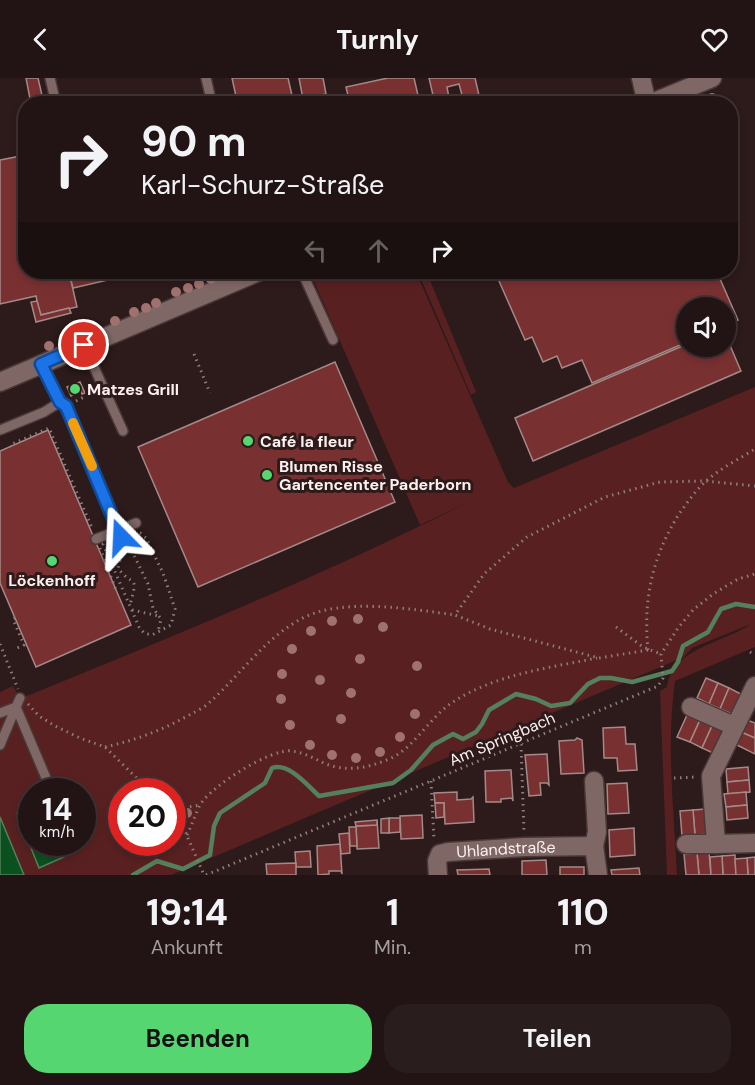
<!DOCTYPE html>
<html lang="de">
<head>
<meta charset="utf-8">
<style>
  body { margin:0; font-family:"DM Sans",sans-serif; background:#2a1d1d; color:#f1f3f6; height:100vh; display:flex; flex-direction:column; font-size:22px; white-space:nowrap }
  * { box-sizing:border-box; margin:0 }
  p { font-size:20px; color:#a29ea0 }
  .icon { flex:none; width:33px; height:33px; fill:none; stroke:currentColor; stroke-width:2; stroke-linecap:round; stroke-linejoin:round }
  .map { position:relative; height:797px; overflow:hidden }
  .sheet { display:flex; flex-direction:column; background:#221414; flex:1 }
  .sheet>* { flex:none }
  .top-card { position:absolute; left:18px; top:18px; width:720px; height:183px; border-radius:24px; box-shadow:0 3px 9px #0003,0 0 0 2px #3f3334; background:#221414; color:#f1f3f6; overflow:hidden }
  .tools { position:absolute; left:676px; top:219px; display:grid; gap:12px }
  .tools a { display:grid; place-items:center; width:60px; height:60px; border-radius:50%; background:#221414; box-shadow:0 3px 9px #0003,0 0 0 2px #3f3334; font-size:30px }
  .speed { position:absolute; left:18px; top:700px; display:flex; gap:12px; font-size:30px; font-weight:700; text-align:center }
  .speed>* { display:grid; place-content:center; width:78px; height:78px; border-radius:50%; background:#221414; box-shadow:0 3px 9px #0003,0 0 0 2px #3f3334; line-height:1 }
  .speed small { font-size:15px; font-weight:400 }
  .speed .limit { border:9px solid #d22; background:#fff; color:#111 }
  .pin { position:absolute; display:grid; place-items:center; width:51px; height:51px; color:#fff; margin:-26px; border:3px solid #fff; border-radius:50%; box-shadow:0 2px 6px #0007 }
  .me { position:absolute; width:66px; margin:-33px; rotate:339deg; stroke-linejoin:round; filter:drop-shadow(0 0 4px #0008) }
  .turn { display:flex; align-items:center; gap:21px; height:126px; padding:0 24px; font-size:27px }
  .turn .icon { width:78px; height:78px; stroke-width:2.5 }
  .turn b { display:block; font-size:42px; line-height:51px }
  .lanes { display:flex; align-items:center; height:57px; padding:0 24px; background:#0003; justify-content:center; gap:30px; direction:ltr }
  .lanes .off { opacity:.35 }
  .eta { display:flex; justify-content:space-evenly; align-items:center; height:102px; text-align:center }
  .eta b { font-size:36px; font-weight:700; line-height:42px }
  .cta { display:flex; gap:12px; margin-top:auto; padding:12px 24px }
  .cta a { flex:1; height:69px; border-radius:24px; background:#56d671; color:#111; font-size:24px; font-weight:700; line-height:69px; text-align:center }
  .cta a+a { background:#2a1d1d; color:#f1f3f6 }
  header { display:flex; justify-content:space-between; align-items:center; height:78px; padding:0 24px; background:#221414; font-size:27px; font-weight:700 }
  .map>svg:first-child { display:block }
  .green { fill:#582021; fill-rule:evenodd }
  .water { fill:#0b501f; stroke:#54805d; stroke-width:1.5 }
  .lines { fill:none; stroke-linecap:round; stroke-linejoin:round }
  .stream { stroke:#54805d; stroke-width:4.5 }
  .building { fill:#793031; stroke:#a38a88; stroke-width:1.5; fill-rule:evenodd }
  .lane-casing { stroke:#483938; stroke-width:12 }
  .street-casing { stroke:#483938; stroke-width:21 }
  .path { stroke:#8e7e7d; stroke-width:3; stroke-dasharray:1.5 4.5; stroke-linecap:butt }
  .lane { stroke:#7f6766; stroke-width:9 }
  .street { stroke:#7f6766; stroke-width:18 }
  .tree { fill:#9f716f }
  .route-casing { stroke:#114b97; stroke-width:15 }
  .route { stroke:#1a73e8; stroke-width:10 }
  .slow { stroke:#f59e0b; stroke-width:10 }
  .poi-dot { fill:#56d671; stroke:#2d1a1a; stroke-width:2 }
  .labels { text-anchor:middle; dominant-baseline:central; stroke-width:6; stroke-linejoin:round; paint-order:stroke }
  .poi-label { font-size:16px; font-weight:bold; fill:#fef0ef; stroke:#2d1a1a; text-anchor:start }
  .street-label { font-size:16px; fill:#fef0ef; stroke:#2d1a1a }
</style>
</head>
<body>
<header><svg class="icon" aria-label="back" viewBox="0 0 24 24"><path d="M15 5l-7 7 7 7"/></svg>Turnly<svg class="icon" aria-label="heart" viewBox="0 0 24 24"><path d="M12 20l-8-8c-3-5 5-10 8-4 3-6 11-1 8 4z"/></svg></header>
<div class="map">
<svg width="755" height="797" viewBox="0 0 755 797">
  <rect width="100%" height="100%" fill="#2d1a1a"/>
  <g class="green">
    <path d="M310 194H416L508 404 514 410 755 309V569L675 603C666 667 674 733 677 797H667L660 613 667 609C673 569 724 565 751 546L692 570 684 579 171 797H24L0 739V614L13 608 20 620 32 616C178 556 327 496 468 424L420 447ZM32 714H82V765H71L75 775 39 789 17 736 32 729ZM122 714H172V765H122Z"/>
    <polygon points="418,194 431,194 429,200 476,314 471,317"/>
  </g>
  <g class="water">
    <polygon points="31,729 32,765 71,765 75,774 39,790 17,735"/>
    <polygon points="0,739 24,797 0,797"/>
  </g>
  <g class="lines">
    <path class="stream" d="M133 797 157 783 183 791 210 777 214 748 220 735 265 705 272 690C289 684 308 708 319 718L393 705 411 692 433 667 453 656 463 661 476 654 482 646 489 632 516 616 536 621 551 628 570 625 588 606 600 600H611L632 604 672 593 678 584 683 568 708 554 721 531 736 526 755 529"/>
  </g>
  <g class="building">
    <polygon points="26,0 38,0 44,26 31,26"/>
    <polygon points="232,0 288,0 294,26 225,26 237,23"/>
    <polygon points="299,0 323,0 326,16 303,21"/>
    <polygon points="388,0 414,0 420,26 350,26 346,9"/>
    <path d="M429 0H475L481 26H435ZM459 6 462 17 449 20 447 9Z"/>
    <polygon points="26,77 26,194 69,194 77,229 40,237 36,218 0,226 0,82"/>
    <polygon points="69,194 134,194 134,196 73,210"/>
    <polygon points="495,194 717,194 738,242 726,247 726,230 687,230 687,264 592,305 582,282 562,290 557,278 543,284 532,259 525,262"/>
    <polygon points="37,223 41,237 69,230 71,235 36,244 31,224"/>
    <polygon points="726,258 741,293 533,383 515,340 687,266 687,268 726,268"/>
    <polygon points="335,284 395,424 198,509 138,369"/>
    <polygon points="80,304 85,315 82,316 81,313 71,318 67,309"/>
    <polygon points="48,352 131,547 36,589 0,505 0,373"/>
    <polygon points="706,600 718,605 709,626 697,620"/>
    <polygon points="718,605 729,610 720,631 709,626"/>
    <polygon points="729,610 741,616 732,636 720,631"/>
    <polygon points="687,637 700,642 690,664 677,659"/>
    <polygon points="700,642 712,648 702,670 690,664"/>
    <polygon points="747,642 755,645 755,660 741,654"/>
    <polygon points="712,648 724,653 715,676 702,670"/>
    <polygon points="625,649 626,666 635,666 637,692 618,693 617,680 604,680 603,650"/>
    <polygon points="741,654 755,660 755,676 737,667"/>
    <polygon points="577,660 582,662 584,695 561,696 559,663 575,662"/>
    <polygon points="547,676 549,707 547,705 540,705 541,717 529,718 525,677"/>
    <polygon points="748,689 749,702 727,704 726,691"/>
    <polygon points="511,692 513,723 512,720 501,721 501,724 486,724 485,693"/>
    <polygon points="749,702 750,714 728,716 727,704"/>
    <polygon points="627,705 629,735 608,736 607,706"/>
    <polygon points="457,714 457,722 471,721 473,719 474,744 445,746 444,725 435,725 434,715"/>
    <polygon points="746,714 747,727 726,729 724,716"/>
    <polygon points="435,725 444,725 444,739 436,740"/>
    <polygon points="747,727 748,740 727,742 726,729"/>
    <polygon points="706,731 708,756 695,757 693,732"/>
    <polygon points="693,732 695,757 682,758 680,733"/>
    <polygon points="422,737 423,760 401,761 400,738"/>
    <polygon points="389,740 400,740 400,754 389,755"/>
    <polygon points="389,740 389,755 381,755 381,741"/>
    <polygon points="377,742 379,770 357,771 356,748 377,747"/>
    <polygon points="377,742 377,747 356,748 355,744"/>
    <polygon points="349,749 356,749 357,768 350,768"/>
    <polygon points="634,750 635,777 610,779 609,752"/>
    <polygon points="349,755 350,775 341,776 339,756"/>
    <polygon points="340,766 342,796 341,793 329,793 329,796 318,797 317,768"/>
    <polygon points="310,773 311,789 296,789 295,774"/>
    <polygon points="709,774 711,797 699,797 697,775"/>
    <polygon points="697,775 699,797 686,797 684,776"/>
    <polygon points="735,777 736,797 723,797 722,778"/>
    <polygon points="722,778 723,797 711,797 710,779"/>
    <polygon points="755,779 755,797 748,797 747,780"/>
    <polygon points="747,780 748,797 736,797 735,781"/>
    <polygon points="546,782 547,797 522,797 522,783"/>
    <polygon points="296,785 296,797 267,797 266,786"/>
    <rect x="560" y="789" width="24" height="8"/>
    <polygon points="639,790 640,797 612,797 611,792"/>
    <polygon points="489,791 490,797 458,797 457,792"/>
  </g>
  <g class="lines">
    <defs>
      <g id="lane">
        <polyline points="50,0 56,26"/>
        <polyline points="206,0 212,26"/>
        <polyline points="302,194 333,262"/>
        <polyline points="84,267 123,353"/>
        <polyline points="41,286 60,324 66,328 121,459"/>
        <polyline points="0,352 44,334 60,324"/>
        <polyline points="96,461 136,445"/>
        <polyline points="16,629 52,714"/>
        <polyline points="0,635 16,629 20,620"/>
        <polyline points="0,667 16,629"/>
      </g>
      <g id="street">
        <polyline points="641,0 647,26"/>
        <polyline points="649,26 712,0"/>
        <polyline points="0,304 258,194"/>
        <polyline points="755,608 711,698 716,766 755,765"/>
        <polyline points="691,629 734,648"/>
        <polyline points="686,766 716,766"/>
        <polyline points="594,768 597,754 594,703"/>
        <path id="s1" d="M438 797 437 783 440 776 448 774 525 769 594 768 598 797"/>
      </g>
    </defs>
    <use href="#lane" class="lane-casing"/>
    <use href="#street" class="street-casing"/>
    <g class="path">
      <polyline points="194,276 210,315"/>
      <polyline points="76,323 94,314"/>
      <polyline points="11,369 10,367 49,350 92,450"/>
      <polygon points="134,454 140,455 146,460 163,495 175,531 171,547 152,557 144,555 139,549 103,466"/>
      <polyline points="129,467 148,506 153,530 161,541 158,554"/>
      <polyline points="100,470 116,512"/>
      <path d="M120 471 122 475 118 490C133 511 139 494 130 527"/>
      <polyline points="132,532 159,538"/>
      <polyline points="15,540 13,541 24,567 17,570"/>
      <polyline points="616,549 643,569 661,576"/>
      <polyline points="0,566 18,611"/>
      <polyline points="648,572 599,580 490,551 455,537 484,496 527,459 605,419 660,404 705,403 755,408"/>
      <path d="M648 572C643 522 652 479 679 436 687 425 695 413 705 404 719 391 739 381 755 371"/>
      <polyline points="750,574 755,577"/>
      <polyline points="28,626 39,638 55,648 80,660 105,669 151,714"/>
      <polyline points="521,666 524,754"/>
      <path d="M105 669C136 662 163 652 191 636 197 633 205 629 210 624 240 597 264 561 301 541 341 519 411 531 455 537"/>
      <polyline points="674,700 696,699"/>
      <polyline points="431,703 434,762"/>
      <polyline points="172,730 181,730 201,727"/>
      <polyline points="172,735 181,744 204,797"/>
      <path d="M187 757C192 747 195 737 200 727 211 708 271 670 292 673 305 675 315 681 326 686 348 694 368 690 389 681 412 672 429 641 450 626 492 597 548 590 597 580"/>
      <polyline points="206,797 658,608 663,600 661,576 678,550 693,532 713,516 738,501 755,496"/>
    </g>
    <use href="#lane" class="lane"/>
    <use href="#street" class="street"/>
  </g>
  <g class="tree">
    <circle cx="712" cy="20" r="5"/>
    <circle cx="211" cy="201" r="5"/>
    <circle cx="199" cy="206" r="5"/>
    <circle cx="188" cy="210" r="5"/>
    <circle cx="176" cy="214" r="5"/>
    <circle cx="156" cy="225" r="5"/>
    <circle cx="146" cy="230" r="5"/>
    <circle cx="134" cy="234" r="5"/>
    <circle cx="115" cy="243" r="5"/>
    <circle cx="49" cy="268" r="5"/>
    <circle cx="358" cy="541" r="5"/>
    <circle cx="332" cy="543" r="5"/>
    <circle cx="383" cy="549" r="5"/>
    <circle cx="311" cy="553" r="5"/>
    <circle cx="292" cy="571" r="5"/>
    <circle cx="360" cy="581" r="5"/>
    <circle cx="417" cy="588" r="5"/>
    <circle cx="282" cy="596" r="5"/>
    <circle cx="320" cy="602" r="5"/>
    <circle cx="351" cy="615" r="5"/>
    <circle cx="281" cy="621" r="5"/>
    <circle cx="415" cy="636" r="5"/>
    <circle cx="341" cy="641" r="5"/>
    <circle cx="290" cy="647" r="5"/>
    <circle cx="400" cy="659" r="5"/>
    <circle cx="310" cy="667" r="5"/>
    <circle cx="380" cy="674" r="5"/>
    <circle cx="332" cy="677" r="5"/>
    <circle cx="356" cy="680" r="5"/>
    <circle cx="187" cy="735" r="5"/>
  </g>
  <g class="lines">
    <defs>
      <polyline id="route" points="84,267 41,286 60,324 66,328 121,459"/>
    </defs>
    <use href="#route" class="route-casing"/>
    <use href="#route" class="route"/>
    <polyline class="slow" points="73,345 92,388"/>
  </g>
  <g class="poi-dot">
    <circle cx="75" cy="311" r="6"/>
    <circle cx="248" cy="363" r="6"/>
    <circle cx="267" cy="397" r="6"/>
    <circle cx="52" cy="483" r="6"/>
  </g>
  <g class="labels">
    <g class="poi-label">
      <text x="87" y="311">Matzes Grill</text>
      <text x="260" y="363">Café la fleur</text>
      <text x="279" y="388">Blumen Risse<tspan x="279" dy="18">Gartencenter Paderborn</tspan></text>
      <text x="52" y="502" text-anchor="middle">Löckenhoff</text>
    </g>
    <g class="street-label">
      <text transform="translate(502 661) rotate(-23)">Am Springbach</text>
      <text stroke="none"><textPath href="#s1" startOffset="88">Uhlandstraße</textPath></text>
    </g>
  </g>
</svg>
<div class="tools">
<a><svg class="icon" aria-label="sound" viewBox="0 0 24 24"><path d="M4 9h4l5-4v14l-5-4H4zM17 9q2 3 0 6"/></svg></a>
</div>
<div class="speed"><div>14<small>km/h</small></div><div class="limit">20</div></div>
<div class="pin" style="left:84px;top:267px;background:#d93025"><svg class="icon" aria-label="arrive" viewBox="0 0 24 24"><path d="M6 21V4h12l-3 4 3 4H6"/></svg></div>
<svg class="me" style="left:121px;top:459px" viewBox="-20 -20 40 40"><path d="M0-17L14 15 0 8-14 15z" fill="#1a73e8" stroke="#fff" stroke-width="4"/></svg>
<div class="top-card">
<div class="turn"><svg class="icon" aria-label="right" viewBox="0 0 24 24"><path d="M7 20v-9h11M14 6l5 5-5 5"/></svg><div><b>90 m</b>Karl-Schurz-Straße</div></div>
<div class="lanes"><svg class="icon off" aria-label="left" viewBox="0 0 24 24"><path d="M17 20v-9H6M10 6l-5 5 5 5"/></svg><svg class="icon off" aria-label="ahead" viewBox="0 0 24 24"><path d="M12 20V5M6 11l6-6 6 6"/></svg><svg class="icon" aria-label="right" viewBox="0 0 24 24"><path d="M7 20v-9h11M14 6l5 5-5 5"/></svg></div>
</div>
</div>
<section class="sheet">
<div class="eta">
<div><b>19:14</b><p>Ankunft</p></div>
<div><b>1</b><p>Min.</p></div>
<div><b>110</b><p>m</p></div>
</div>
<div class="cta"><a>Beenden</a><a>Teilen</a></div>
</section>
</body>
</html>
